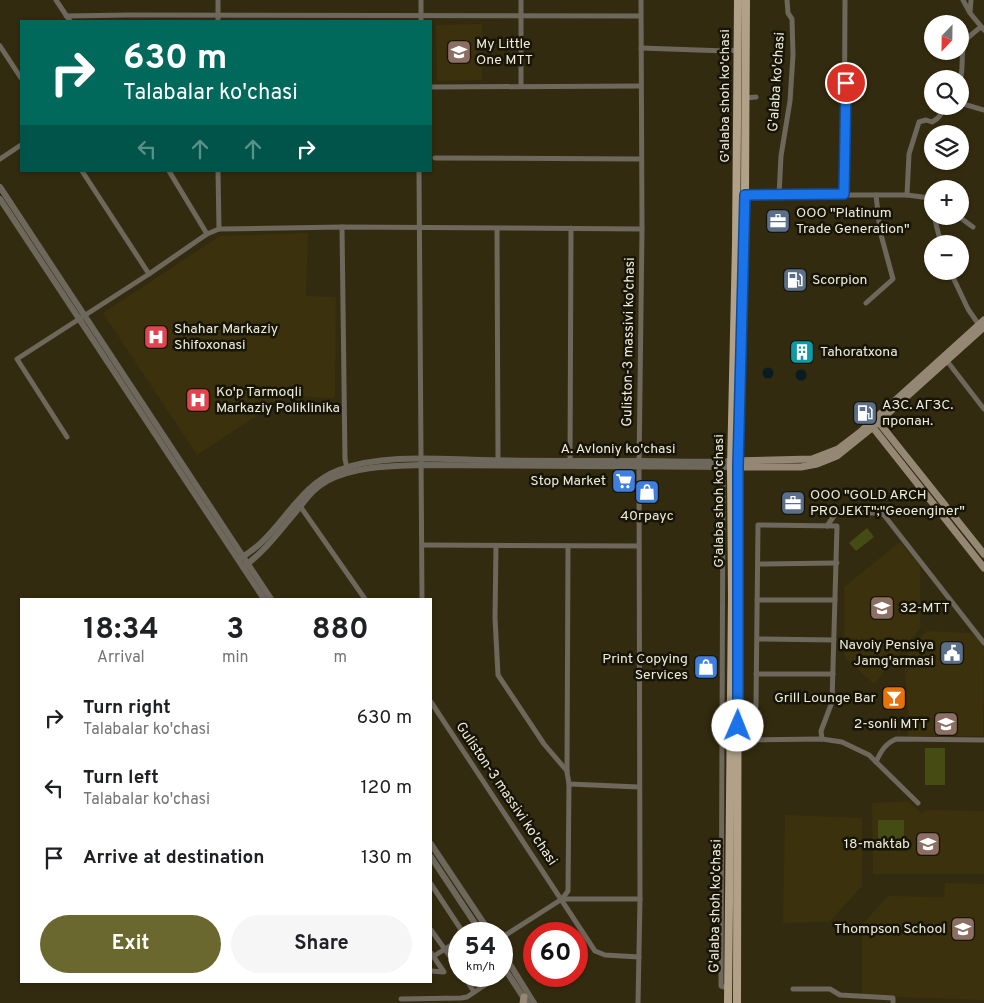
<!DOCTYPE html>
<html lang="en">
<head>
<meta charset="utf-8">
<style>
  body { margin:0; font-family:Overpass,sans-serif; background:#f6f6f6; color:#202124; height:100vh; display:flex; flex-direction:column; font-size:19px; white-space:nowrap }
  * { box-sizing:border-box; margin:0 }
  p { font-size:16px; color:#757577 }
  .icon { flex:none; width:28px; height:28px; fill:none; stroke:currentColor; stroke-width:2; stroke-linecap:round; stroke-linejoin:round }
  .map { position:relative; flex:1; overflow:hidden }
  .details { position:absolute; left:20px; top:598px; width:412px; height:385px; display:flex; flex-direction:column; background:#fff; border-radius:0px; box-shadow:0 1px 4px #0004 }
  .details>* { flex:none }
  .top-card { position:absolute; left:20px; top:20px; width:412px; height:152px; border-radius:0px; box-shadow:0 1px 4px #0004; background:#00695c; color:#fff; overflow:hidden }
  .needle { width:32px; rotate:202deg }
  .tools { position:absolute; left:924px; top:15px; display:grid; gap:10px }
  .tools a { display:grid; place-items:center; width:45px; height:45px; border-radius:50%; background:#fff; box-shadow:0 1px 4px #0004; font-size:25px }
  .speed { position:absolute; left:448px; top:922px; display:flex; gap:10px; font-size:25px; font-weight:700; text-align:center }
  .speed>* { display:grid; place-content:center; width:65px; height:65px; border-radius:50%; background:#fff; box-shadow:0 1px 4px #0004; line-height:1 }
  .speed small { font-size:12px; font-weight:400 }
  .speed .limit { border:8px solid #d22; background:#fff; color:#111 }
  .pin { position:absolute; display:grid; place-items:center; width:42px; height:42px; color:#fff; margin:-21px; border:2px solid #fff; border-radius:50%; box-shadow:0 1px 5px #0007 }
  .me { position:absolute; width:55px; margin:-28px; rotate:1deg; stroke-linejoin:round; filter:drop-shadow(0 0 4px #0008) }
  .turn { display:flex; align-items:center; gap:18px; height:105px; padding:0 20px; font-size:22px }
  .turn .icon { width:65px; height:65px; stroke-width:2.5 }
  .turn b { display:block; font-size:35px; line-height:42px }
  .lanes { display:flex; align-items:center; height:48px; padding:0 20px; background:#0003; justify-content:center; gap:25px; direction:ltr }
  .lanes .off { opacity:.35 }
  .eta { display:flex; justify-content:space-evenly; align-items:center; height:85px; text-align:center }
  .eta b { font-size:30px; font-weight:700; line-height:35px }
  .button { display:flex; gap:10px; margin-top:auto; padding:10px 20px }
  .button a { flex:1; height:58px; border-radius:30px; background:#6a672f; color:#fff; font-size:20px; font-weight:700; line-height:58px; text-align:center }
  .button a+a { background:#f6f6f6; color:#202124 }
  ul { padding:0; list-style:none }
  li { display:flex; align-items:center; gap:15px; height:70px; padding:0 20px }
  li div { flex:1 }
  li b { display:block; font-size:19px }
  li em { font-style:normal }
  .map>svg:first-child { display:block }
  .built { fill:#3b310c }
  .green { fill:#444c13 }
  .water { fill:#091c20 }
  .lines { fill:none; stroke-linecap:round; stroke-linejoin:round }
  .minor { stroke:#6e675b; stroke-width:5 }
  .tertiary { stroke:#6e675b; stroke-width:6 }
  .secondary { stroke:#948875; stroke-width:7 }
  .primary { stroke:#b1a189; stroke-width:8 }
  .route-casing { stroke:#114b97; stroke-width:12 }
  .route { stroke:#1a73e8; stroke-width:9 }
  .labels { text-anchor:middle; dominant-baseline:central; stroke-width:5; stroke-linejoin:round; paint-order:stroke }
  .poi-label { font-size:14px; fill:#f0ecdb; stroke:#171408; text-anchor:start }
  .street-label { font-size:14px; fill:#f0ecdb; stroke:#171408 }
</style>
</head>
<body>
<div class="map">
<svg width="984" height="1003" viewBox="0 0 984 1003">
  <rect width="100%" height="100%" fill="#332b0f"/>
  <g class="built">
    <polygon points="482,24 482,80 437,81 436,25"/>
    <polygon points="308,233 306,296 336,297 335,396 333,399 288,395 197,455 103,313 220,236"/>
    <polygon points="900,542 920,566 920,628 874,684 845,658 844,587"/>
    <polygon points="926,631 970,633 976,636 984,649 983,736 908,736 908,708 904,659"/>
    <polygon points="908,801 921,813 927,810 984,811 984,874 873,874 872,803"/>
    <polygon points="785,815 862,818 862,886 829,922 783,923"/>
    <polygon points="945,883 984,884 984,1000 862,996 862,925 888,896 944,897"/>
  </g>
  <g class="green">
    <polygon points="867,528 874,537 856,551 849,543"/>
    <rect x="925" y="748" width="20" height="37"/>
    <rect x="878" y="820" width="26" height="21"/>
  </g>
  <g class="water">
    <circle cx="768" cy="373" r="5.5"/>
    <circle cx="801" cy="375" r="5.5"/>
  </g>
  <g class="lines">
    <g class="minor">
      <polyline points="56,0 70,21"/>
      <polyline points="963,0 970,13 984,30"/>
      <polyline points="970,12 971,0"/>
      <polyline points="66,16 129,15 640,16"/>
      <polyline points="218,21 218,0"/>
      <polyline points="421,21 421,0"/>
      <polyline points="0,46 21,78"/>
      <polyline points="641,48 726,51 738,50"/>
      <path d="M960 80C965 66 958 48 969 37 972 34 977 30 981 27"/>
      <polyline points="521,86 521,0"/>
      <polyline points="431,87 641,86"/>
      <polyline points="746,98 756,97"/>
      <polyline points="960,103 984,110"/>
      <polyline points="435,158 641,159"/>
      <polyline points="0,159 21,145"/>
      <polyline points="82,171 149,274"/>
      <polyline points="169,171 207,234"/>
      <polyline points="218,171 219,229"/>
      <polyline points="419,171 422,599"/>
      <polyline points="844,194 845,0"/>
      <polyline points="745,195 907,195 930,198 932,207"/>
      <polyline points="779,195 781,156 790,101 793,55 792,19 788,13 787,0"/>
      <path d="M907 195 909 154 919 122 926 120 932 122C940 118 941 114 944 106"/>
      <polyline points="934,216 941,244"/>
      <polyline points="958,216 973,227"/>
      <polyline points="342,227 345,459 347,468"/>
      <polyline points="497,229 498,460"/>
      <polyline points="950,271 968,309 979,325"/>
      <polyline points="866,303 893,279 880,231 876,195"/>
      <polyline points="947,361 984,409"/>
      <polyline points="67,437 17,359 149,274 207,234 219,229 342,227 642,229"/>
      <polyline points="570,462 571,228"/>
      <polyline points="723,481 721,986 728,988"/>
      <polyline points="300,506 365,599"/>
      <polyline points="827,526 836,513 880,513 884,515 984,643"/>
      <polyline points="423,545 639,546"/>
      <polyline points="496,546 495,618 498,675 544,744 567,771"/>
      <polyline points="758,564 837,563"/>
      <polyline points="757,600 835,600"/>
      <polyline points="757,639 834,640"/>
      <polyline points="756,674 833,674"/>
      <polyline points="431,702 595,951 605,955 639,957"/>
      <polyline points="738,712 755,711 756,705 758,525 837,526 832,702 821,731 822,739"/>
      <polyline points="738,740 822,739 842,742 869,755 918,803"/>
      <path d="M876 762C881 751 885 744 896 739L984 740"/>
      <polyline points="569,784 639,787"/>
      <polyline points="431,884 464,934"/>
      <polyline points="562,899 640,899"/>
      <polyline points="431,930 459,969"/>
      <polyline points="501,938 562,899 568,891 569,784 567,772 568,546"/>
      <polyline points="431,953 444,972 431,971"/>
      <polyline points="434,956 459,940"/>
      <polyline points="464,976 474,992"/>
      <polyline points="793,989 830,989 840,995 893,998 893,1003"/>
      <polyline points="401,999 461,998 467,997 491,981 492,976"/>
      <polyline points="638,1003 640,899 639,467 642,229 641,0"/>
    </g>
    <g class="tertiary">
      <polyline points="0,187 271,599"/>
      <polyline points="0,199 264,599"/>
      <path d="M238 559C279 539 295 486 339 470 382 454 436 459 481 460 534 461 587 461 640 461 670 461 701 463 731 461"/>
      <path d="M243 567C265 552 282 528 299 508 307 498 315 487 327 481 354 466 391 466 421 465L731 467"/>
      <polyline points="431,844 491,934"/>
      <polyline points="431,857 482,934"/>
      <polyline points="501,950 534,1003"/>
      <polyline points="501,963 527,1003"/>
    </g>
    <g class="secondary">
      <polyline points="877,420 984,554"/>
      <polyline points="871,425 984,568"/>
      <polyline points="733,461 812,459 838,449 859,433 984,320"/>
      <polyline points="734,467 801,467 817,464 837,456 873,427 984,327"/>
      <polyline points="523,1003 524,997"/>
    </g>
    <g class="primary">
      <polyline points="728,1003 732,596 731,467 736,244 738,0"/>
      <polyline points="737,1003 738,467 745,195 746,0"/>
    </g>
  </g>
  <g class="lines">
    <defs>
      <polyline id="route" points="738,726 738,467 745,195 844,194 846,83"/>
    </defs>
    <use href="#route" class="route-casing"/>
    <use href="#route" class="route"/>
  </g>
  <defs>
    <symbol id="school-square" viewBox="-11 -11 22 22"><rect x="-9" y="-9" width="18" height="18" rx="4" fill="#8d6e63" stroke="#171408"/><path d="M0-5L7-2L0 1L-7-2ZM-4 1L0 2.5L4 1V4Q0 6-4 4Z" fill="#fff"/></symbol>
    <symbol id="office-square" viewBox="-11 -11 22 22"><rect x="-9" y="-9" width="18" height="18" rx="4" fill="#5c6f8a" stroke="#171408"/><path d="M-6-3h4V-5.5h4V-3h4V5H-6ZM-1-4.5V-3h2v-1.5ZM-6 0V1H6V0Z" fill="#fff"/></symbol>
    <symbol id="fuel-square" viewBox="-11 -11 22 22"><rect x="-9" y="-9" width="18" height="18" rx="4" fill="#5c6f8a" stroke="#171408"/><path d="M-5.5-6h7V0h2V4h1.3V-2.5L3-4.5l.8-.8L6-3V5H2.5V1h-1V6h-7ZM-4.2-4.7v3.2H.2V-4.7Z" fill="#fff"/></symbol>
    <symbol id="hospital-square" viewBox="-11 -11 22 22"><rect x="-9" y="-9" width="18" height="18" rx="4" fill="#e0444e" stroke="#171408"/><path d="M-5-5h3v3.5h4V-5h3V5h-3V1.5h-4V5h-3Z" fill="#fff"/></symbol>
    <symbol id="building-square" viewBox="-11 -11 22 22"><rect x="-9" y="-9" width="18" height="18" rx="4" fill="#0f9aa8" stroke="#171408"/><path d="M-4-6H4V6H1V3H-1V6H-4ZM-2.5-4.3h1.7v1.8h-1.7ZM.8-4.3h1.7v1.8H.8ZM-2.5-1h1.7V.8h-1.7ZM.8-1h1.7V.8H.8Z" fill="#fff"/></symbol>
    <symbol id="supermarket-square" viewBox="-11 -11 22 22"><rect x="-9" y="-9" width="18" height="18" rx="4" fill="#3f7fe0" stroke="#171408"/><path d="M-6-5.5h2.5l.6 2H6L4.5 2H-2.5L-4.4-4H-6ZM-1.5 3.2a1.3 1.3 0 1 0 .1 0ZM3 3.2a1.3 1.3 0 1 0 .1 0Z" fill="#fff"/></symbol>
    <symbol id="shop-square" viewBox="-11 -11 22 22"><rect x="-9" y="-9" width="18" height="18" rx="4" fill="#3f7fe0" stroke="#171408"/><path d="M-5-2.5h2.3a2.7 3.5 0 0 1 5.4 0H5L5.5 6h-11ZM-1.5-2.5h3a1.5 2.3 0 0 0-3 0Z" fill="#fff"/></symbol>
    <symbol id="civic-square" viewBox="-11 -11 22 22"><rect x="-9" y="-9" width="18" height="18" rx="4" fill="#5c6f8a" stroke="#171408"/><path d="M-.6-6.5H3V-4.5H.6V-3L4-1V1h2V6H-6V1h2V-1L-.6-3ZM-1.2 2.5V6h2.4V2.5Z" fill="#fff"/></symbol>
    <symbol id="bar-square" viewBox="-11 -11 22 22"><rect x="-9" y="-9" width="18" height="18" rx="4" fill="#e8710a" stroke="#171408"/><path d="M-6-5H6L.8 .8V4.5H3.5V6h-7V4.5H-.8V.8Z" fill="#fff"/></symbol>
  </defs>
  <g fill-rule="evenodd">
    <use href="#school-square" x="445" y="38" width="28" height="28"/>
    <use href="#office-square" x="764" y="207" width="28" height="28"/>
    <use href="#fuel-square" x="781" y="266" width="28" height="28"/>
    <use href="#hospital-square" x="142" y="323" width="28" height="28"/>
    <use href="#building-square" x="788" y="338" width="28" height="28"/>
    <use href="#hospital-square" x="184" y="386" width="28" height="28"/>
    <use href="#fuel-square" x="851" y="399" width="28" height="28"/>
    <use href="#supermarket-square" x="610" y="467" width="28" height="28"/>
    <use href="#shop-square" x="633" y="478" width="28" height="28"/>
    <use href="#office-square" x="779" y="489" width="28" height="28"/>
    <use href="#school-square" x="868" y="594" width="28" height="28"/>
    <use href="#civic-square" x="938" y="639" width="28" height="28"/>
    <use href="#shop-square" x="692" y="653" width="28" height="28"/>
    <use href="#bar-square" x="880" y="684" width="28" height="28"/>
    <use href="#school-square" x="932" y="710" width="28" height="28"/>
    <use href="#school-square" x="914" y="830" width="28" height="28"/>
    <use href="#school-square" x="949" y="915" width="28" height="28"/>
  </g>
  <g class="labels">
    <g class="poi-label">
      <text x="476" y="44">My Little<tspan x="476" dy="16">One MTT</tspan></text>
      <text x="796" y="213">OOO "Platinum<tspan x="796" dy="16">Trade Generation"</tspan></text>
      <text x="812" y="280">Scorpion</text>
      <text x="174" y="329">Shahar Markaziy<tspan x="174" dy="16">Shifoxonasi</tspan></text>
      <text x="820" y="352">Tahoratxona</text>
      <text x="216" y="392">Ko'p Tarmoqli<tspan x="216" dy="16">Markaziy Poliklinika</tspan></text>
      <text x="882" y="405">АЗС. АГЗС.<tspan x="882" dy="16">пропан.</tspan></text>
      <text x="606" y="481" text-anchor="end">Stop Market</text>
      <text x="810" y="495">ООО "GOLD ARCH<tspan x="810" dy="16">PROJEKT";"Geoenginer"</tspan></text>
      <text x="647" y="516" text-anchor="middle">40граус</text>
      <text x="900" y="608">32-MTT</text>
      <text x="934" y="645" text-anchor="end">Navoiy Pensiya<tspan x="934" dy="16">Jamg'armasi</tspan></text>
      <text x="688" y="659" text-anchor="end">Print Copying<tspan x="688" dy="16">Services</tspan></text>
      <text x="876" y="698" text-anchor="end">Grill Lounge Bar</text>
      <text x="928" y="724" text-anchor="end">2-sonli MTT</text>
      <text x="910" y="844" text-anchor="end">18-maktab</text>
      <text x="946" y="929" text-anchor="end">Thompson School</text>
    </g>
    <g class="street-label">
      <text transform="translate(777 82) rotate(-86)">G'alaba ko'chasi</text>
      <text transform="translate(725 96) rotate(-90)">G'alaba shoh ko'chasi</text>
      <text transform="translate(629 342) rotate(-89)">Guliston-3 massivi ko'chasi</text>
      <text x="618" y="449">A. Avloniy ko'chasi</text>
      <text transform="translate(719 501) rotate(-90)">G'alaba shoh ko'chasi</text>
      <text transform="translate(506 794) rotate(56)">Guliston-3 massivi ko'chasi</text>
      <text transform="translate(716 906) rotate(-89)">G'alaba shoh ko'chasi</text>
    </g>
  </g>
</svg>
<div class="tools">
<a><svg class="needle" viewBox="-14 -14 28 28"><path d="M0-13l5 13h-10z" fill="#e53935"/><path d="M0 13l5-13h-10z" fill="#757577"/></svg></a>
<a><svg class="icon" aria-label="search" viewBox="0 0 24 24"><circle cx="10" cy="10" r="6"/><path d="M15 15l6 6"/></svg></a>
<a><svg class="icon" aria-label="layers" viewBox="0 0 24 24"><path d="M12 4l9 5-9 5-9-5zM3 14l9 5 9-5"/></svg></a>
<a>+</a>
<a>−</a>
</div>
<div class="speed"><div>54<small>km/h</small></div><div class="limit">60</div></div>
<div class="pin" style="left:846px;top:83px;background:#d93025"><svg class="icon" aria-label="arrive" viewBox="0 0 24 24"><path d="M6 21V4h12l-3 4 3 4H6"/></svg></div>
<svg class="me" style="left:738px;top:726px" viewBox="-20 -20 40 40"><circle r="19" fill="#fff"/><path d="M0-13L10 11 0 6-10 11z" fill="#1a73e8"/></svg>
<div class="top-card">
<div class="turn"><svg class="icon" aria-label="right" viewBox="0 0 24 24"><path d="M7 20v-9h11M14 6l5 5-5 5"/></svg><div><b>630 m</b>Talabalar ko'chasi</div></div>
<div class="lanes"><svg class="icon off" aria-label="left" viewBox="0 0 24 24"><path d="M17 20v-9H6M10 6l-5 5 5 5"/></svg><svg class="icon off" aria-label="ahead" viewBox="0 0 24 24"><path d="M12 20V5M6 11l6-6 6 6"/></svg><svg class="icon off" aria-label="ahead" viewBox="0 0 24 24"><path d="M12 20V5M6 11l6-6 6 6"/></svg><svg class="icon" aria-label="right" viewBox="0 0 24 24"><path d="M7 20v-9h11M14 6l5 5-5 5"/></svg></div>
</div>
<section class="details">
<div class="eta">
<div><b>18:34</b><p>Arrival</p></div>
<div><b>3</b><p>min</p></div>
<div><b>880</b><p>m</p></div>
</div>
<ul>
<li><svg class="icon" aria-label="right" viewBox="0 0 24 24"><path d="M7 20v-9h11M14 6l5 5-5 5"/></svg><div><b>Turn right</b><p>Talabalar ko'chasi</p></div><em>630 m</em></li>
<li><svg class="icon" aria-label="left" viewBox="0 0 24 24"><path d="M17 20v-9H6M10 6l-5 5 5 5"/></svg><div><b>Turn left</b><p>Talabalar ko'chasi</p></div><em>120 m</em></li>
<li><svg class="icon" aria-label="arrive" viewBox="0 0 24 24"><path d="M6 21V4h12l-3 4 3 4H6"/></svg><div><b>Arrive at destination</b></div><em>130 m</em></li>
</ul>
<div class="button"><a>Exit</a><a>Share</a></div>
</section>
</div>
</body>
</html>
